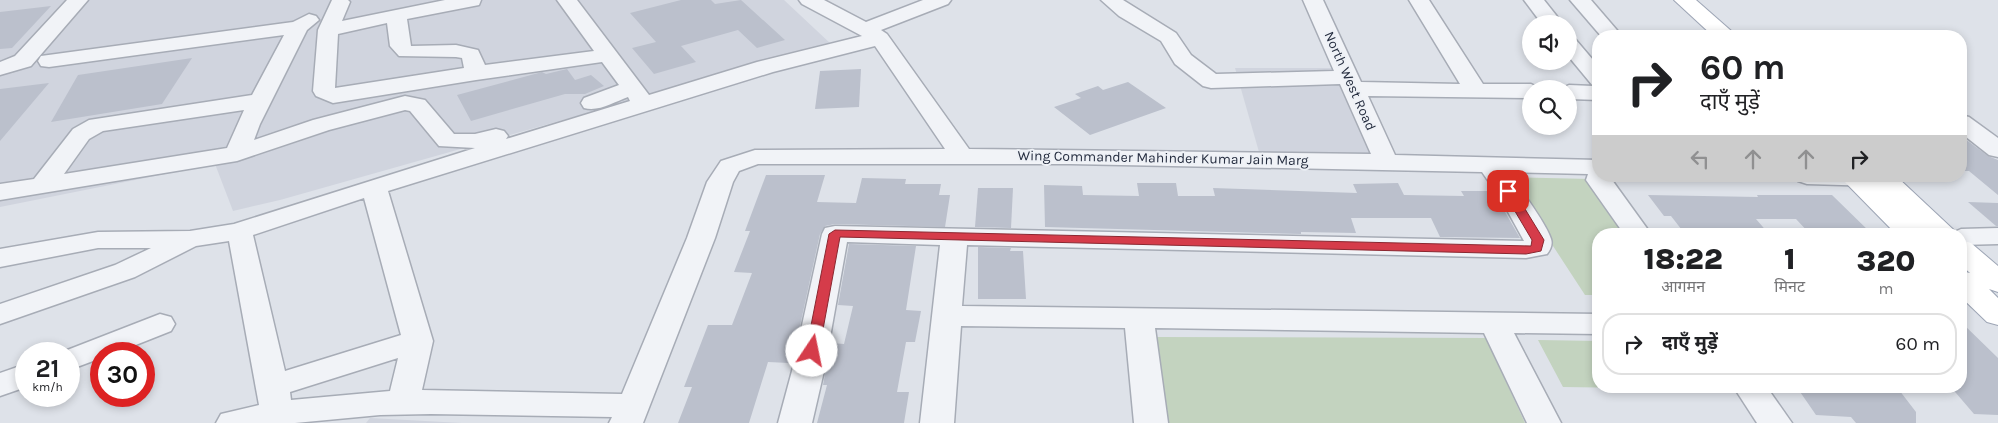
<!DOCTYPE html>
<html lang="hi">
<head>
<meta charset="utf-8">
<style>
  body { margin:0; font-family:Karla,"Noto Sans Devanagari",sans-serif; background:#f2f2f2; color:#202124; height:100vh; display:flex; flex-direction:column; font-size:19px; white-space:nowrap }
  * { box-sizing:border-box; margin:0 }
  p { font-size:16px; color:#757577 }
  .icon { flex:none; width:28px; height:28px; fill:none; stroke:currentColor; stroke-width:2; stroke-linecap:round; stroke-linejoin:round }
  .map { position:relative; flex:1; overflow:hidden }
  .sheet { position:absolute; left:1592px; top:228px; width:375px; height:165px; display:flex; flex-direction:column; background:#fff; border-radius:20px; box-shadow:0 2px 8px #0003 }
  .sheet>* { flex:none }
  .guide { position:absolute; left:1592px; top:30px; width:375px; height:152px; border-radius:20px; box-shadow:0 2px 8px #0003; background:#fff; color:#202124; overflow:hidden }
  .fabs { position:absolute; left:1522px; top:15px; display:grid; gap:10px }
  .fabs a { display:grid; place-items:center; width:55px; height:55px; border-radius:50%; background:#fff; box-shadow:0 2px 8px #0003; font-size:25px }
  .speed { position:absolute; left:15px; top:342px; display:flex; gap:10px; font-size:25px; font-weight:700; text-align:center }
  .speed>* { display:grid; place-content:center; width:65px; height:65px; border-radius:50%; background:#fff; box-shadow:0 2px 8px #0003; line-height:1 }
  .speed small { font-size:12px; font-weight:400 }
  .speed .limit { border:8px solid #d22; background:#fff; color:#111 }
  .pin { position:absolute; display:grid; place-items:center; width:42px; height:42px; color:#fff; margin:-21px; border-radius:10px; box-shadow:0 2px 8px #0006 }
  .me { position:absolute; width:55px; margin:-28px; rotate:11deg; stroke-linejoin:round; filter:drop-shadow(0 0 4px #0008) }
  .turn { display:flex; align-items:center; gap:18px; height:105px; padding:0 25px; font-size:22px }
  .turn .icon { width:65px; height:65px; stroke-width:2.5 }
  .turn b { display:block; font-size:35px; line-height:42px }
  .lanes { display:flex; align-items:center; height:48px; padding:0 25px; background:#0003; justify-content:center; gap:25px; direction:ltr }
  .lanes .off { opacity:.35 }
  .eta { display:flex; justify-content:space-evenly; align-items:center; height:85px; text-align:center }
  .eta b { font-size:30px; font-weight:800; line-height:35px }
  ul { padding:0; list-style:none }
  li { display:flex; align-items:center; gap:15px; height:62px; margin:0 10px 8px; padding:0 15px; border:2px solid #e0e0e0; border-radius:20px }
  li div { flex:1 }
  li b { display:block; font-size:19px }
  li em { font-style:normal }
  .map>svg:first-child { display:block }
  .built { fill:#d0d4de }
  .green { fill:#c3d3bf }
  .building { fill:#bbc0cc }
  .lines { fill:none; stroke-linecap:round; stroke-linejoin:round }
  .minor-casing { stroke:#a7acb6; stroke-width:3 }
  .major-casing { stroke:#9da5b5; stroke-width:2 }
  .minor { fill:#f1f3f7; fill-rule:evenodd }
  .major { fill:#fff; fill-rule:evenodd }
  .route { fill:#d53c4a; stroke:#8a2730 }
  .labels { text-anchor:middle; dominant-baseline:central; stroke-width:4; stroke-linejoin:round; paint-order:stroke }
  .street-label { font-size:14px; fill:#262e40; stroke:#eef1f6 }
</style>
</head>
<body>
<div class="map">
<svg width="1998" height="423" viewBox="0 0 1998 423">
  <rect width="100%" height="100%" fill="#dee2e9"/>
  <g class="built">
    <polygon points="0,0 784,0 831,44 280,200 233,211 215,164 0,207"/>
    <polygon points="1235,68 1338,68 1375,156 1259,152"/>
    <polygon points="370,418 462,423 366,423"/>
  </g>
  <g class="green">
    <polygon points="1508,177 1591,179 1628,234 1599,234 1599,295 1585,295"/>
    <polygon points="1154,337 1486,338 1525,423 1167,423"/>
    <polygon points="1538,340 1599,341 1599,386 1701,386 1703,389 1563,387"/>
  </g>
  <g class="building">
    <polygon points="681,0 711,0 715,4 741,0 785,40 757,48 738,30 681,46 696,62 654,74 632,48 656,42 630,13"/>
    <polygon points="51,6 12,48 0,49 0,12"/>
    <polygon points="192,58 162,104 51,122 78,75"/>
    <polygon points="567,69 575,80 591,75 604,86 585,94 565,94 471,121 457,95 542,72 546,74"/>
    <polygon points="861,69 859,107 815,109 820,71"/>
    <polygon points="1128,82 1166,108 1090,135 1054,107 1081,98 1075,94 1098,86 1103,90"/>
    <polygon points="49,83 0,141 0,89"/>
    <polygon points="1961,136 1988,156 1998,160 1998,195 1969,171 1961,171"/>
    <polygon points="766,175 825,175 817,202 856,203 862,178 906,179 905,184 941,184 939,195 950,195 945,227 835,224 825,226 820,234 800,326 789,363 768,362 749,423 678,423 692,387 684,387 708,325 732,325 752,273 734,272 750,231 745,231"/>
    <polygon points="1137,183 1176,183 1178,196 1215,196 1213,188 1357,193 1353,184 1398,183 1404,195 1464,196 1461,191 1493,191 1520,238 1440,237 1431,218 1351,218 1356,233 1301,232 1301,234 1045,227 1044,185 1082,186 1083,195 1139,196"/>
    <polygon points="978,188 1013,188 1011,228 975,227"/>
    <polygon points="1648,195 1758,197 1757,195 1832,195 1872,234 1810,234 1796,219 1756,219 1769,234 1685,234 1671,216 1664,216"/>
    <polygon points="1968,202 1998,203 1998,226 1996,226"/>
    <polygon points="849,244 916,246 906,310 921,311 915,342 906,342 897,392 909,392 904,423 817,423 827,385 823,385 831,343 844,344 853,306 838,305"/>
    <polygon points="978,247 1011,248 1010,251 1023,251 1026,299 978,299"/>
    <polygon points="1961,322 1998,358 1998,415 1974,414 1950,386 1961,386"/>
    <polygon points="1796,386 1896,386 1916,412 1916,423 1856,423 1851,417 1816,415"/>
  </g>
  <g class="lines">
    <defs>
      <g id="minor">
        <polygon points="67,0 88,0 31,66 0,75 0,62 15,56"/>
        <path d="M332 0H348L350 2 342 21 445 0H481L479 5 407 19 411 46 456 45 478 50 485 65 594 51 557 0H577L649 95 757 62 862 36 802 4 799 0H824L866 22 923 0H951L948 4 881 30 887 34 969 149 1371 154 1340 84 1211 88 1203 86 1175 64 1161 41 1119 16 1101 0H1123L1176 33 1191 55 1216 74 1334 71 1303 0H1323L1361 82 1460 84 1409 0H1429L1483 84H1531L1541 89H1531V98L1368 96 1395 155 1599 160V176H1612V180L1651 234H1624L1586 180 1588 174 1508 172C1519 187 1546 223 1551 239 1553 245 1550 250 1547 254L1526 258 967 245 962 306 1599 314V334L1514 333 1561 423H1527L1484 333 1155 328 1168 423H1134L1125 328 961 326 954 423H920L940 245 847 242 824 371 812 423H778L792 371 822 234 825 228 835 226 1524 241 1502 201 1482 172 1071 164H758L739 171 733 182 715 238 643 423H609L612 417 431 414 380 415 295 423H216L221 414 259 405 229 241 196 246 135 277 0 324V304L115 265 151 248H98L0 267V249L98 232 190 231 234 224 475 148 439 146 410 111 405 110 329 130 237 161 0 200V184L34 179 73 129 89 120 252 95 284 35 49 67 41 66 38 61 41 56 293 22 309 14 316 16 319 20 307 30 260 124 254 140 313 120 405 96 425 100 454 134H475L496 129 504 131 508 136 506 139 630 101 628 97C614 102 599 112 584 108L581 103 584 98 619 85 602 62 476 80 333 103 316 96 313 91 318 30ZM387 23 390 46 399 56 456 57 462 58 464 68 335 88 338 34ZM875 46 945 149 755 150 721 161 707 182 687 238 622 394 422 390 433 341 388 191 773 72ZM244 110 227 148 64 174 89 139 103 131ZM364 198 401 335 285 371 253 235ZM398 358 390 391 291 400 290 392Z"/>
        <polygon points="1524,0 1544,0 1563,24 1542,24"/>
        <polygon points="1570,0 1591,0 1622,36 1601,36"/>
        <polygon points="1569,38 1576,40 1599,67 1599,100 1569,99 1569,89 1560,89 1569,85 1593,86 1569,57"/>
        <polygon points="1961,115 1969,117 1998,138 1998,157 1989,155 1961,133"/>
        <polygon points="1795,176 1887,176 1889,178 1885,183 1876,186 1807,184 1798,181"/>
        <polygon points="1998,228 1998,244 1961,245 1961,234 1950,234 1961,229"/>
        <polygon points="160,314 171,317 175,324 171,331 113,354 101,354 101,358 69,370 69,354 57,354"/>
        <polygon points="26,364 26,387 0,396 0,373"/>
        <polygon points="1733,386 1766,386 1792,423 1757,423"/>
      </g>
      <g id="major">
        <polygon points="1674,0 1696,0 1737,36 1713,36"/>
        <polygon points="1839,176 1896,176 1958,234 1927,234 1924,231 1926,234 1896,234"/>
        <polygon points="1961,240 1971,243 1998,266 1998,292 1989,289 1998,298 1998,325 1987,322 1961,297 1961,271 1970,273 1961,265"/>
      </g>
    </defs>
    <use href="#minor" class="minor-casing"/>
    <use href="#major" class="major-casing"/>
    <use href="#minor" class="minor"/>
    <use href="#major" class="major"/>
  </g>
  <polygon class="route" points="1508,188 1514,191 1544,240 1541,251 1526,254 840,237 819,351 812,356 806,351 829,234 835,230 1531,246 1532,240 1503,191"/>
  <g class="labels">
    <g class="street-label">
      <text transform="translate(1350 81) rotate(66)">North West Road</text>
      <text transform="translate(1163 158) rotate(1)">Wing Commander Mahinder Kumar Jain Marg</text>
    </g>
  </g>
</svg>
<div class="fabs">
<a><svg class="icon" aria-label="sound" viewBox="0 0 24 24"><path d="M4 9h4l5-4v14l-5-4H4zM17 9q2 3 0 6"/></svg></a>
<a><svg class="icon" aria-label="search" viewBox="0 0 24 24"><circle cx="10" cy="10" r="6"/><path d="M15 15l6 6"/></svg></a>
</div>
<div class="speed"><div>21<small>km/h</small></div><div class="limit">30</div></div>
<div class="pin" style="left:1508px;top:191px;background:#d93025"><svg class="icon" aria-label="arrive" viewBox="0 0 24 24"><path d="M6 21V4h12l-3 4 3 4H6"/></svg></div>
<svg class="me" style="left:812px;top:351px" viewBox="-20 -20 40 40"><circle r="19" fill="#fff"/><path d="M0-13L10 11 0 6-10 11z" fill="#d53c4a"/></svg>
<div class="guide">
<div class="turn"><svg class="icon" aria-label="right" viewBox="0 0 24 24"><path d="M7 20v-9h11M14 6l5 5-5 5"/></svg><div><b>60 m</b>दाएँ मुड़ें</div></div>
<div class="lanes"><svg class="icon off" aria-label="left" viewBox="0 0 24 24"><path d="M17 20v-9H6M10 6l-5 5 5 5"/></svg><svg class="icon off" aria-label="ahead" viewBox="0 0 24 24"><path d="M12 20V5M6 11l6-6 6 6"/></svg><svg class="icon off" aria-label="ahead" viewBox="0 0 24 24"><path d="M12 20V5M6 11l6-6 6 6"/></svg><svg class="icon" aria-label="right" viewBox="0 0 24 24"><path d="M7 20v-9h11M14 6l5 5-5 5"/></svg></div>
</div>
<section class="sheet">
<div class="eta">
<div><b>18:22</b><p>आगमन</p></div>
<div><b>1</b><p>मिनट</p></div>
<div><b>320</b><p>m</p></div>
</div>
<ul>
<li><svg class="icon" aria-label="right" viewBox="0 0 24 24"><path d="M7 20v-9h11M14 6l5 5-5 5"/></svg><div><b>दाएँ मुड़ें</b></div><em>60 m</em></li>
</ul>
</section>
</div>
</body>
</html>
